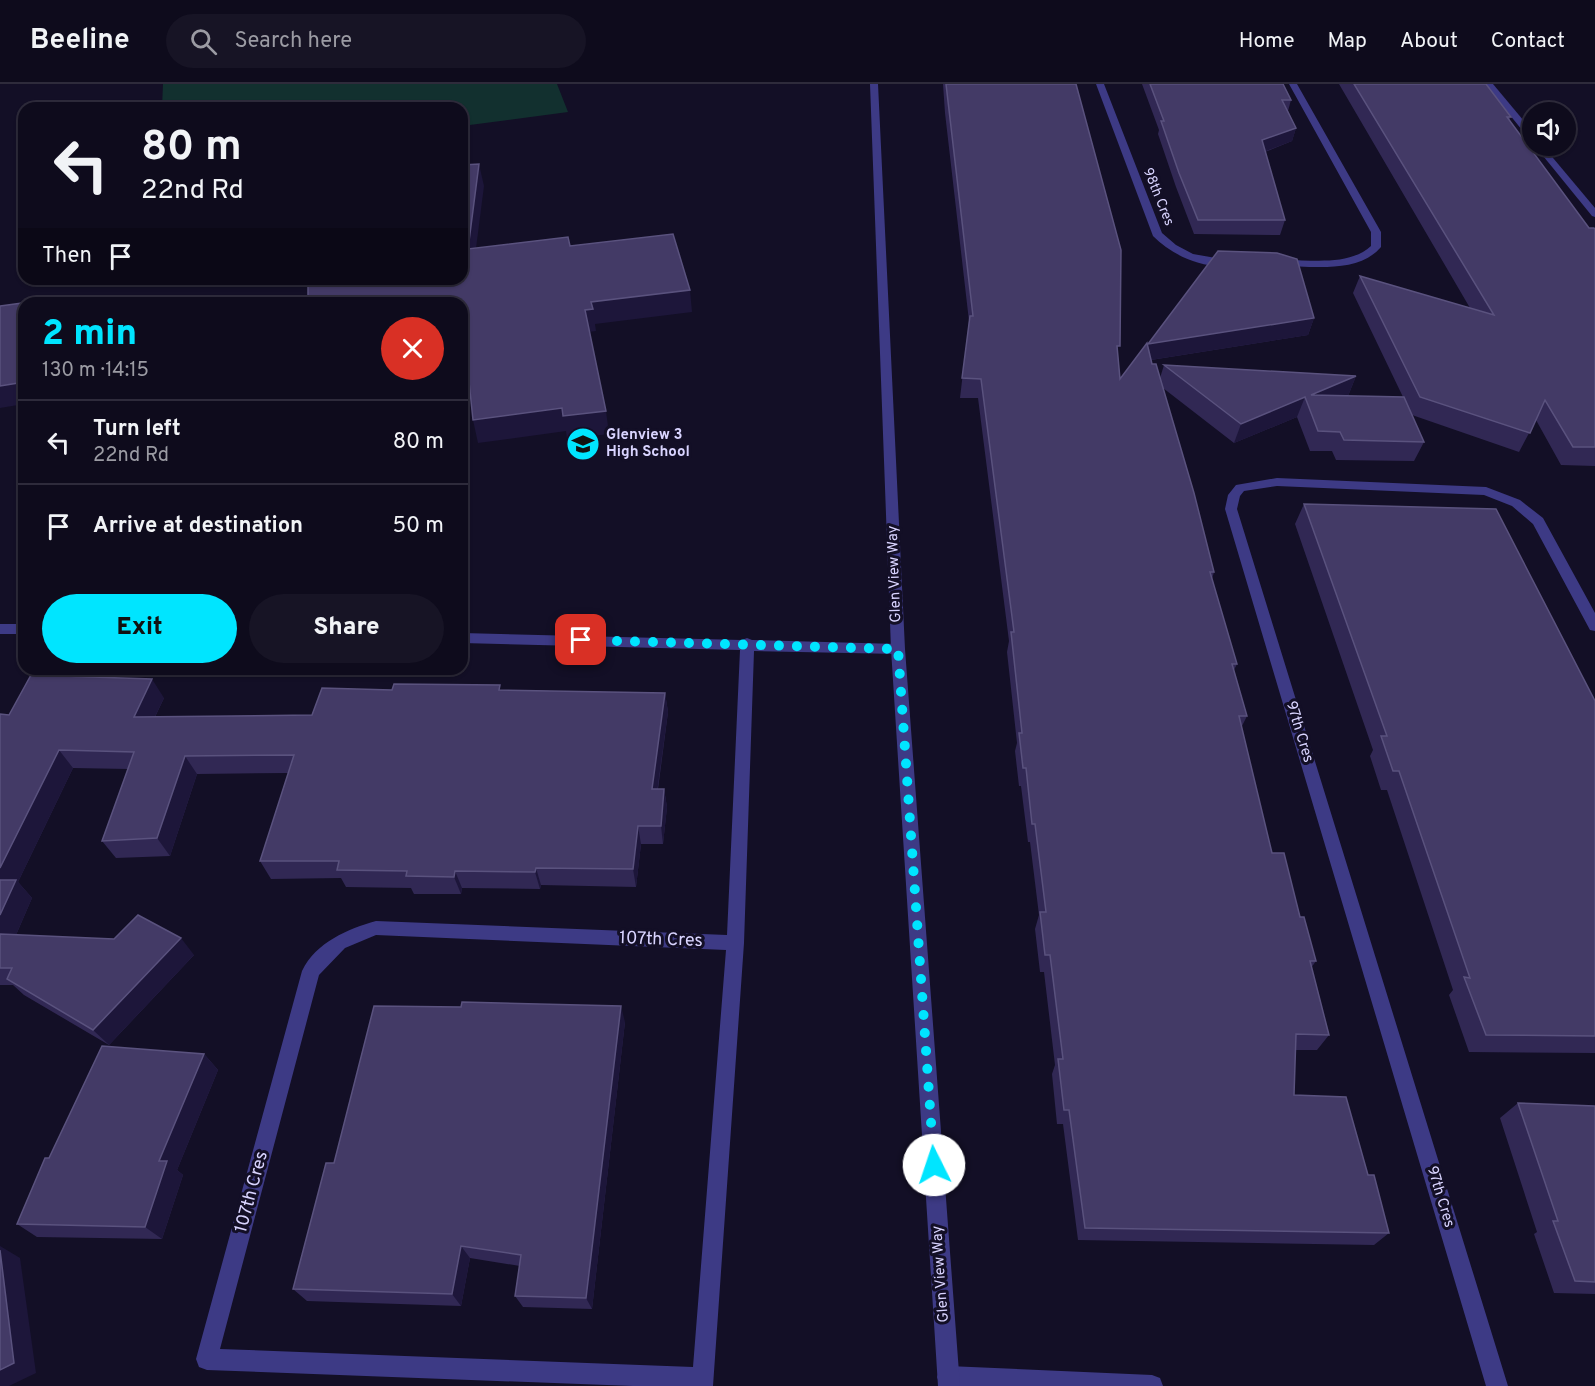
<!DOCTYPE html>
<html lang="en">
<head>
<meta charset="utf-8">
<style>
  body { margin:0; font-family:Overpass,sans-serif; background:#171425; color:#f1f3f6; height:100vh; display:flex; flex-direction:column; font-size:22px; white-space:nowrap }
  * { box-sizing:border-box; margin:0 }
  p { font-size:20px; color:#9b9ba3 }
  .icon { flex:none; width:33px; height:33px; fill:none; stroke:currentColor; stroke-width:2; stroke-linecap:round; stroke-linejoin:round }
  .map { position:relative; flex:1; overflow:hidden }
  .sheet { position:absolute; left:18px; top:213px; width:450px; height:378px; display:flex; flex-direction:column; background:#0e0b1c; border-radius:18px; box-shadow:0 2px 4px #0004,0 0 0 2px #2e2b3b }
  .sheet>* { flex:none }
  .hud { position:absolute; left:18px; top:18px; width:450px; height:183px; border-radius:18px; box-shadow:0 2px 4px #0004,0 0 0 2px #2e2b3b; background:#0e0b1c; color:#f1f3f6; overflow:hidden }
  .tools { position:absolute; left:1522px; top:18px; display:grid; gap:12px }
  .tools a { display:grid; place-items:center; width:54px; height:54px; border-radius:50%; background:#0e0b1c; box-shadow:0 2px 4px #0004,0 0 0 2px #2e2b3b; font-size:30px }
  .pin { position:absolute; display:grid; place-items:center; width:51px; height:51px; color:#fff; margin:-26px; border-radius:12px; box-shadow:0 3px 9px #0006 }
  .me { position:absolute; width:66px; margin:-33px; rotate:356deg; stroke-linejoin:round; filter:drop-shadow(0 0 4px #0008) }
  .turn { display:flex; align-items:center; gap:21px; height:126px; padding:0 24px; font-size:27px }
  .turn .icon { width:78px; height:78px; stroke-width:2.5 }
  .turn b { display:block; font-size:42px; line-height:51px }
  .then { display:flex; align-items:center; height:57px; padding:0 24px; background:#0003; gap:12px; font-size:22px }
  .round { display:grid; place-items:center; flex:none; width:63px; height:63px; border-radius:32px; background:#171425 }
  .overview { display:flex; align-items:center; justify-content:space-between; height:102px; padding:0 24px }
  h1 { font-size:36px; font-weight:800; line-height:45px; color:#00e5ff }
  .button { display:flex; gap:12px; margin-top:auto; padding:12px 24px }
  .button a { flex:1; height:69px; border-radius:36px; background:#00e5ff; color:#111; font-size:24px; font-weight:800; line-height:69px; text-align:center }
  .button a+a { background:#171425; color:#f1f3f6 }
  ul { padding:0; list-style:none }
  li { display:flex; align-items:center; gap:18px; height:84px; padding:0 24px; border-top:2px solid #2e2b3b }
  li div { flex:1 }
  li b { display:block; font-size:22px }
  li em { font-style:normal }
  header { display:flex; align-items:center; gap:36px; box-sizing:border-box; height:84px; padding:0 30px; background:#0e0b1c; border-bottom:2px solid #2e2b3b }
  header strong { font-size:28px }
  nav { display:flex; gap:33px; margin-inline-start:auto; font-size:21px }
  .search { width:420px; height:54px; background:#171425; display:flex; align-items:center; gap:15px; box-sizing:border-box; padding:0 21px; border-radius:33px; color:#9b9ba3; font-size:22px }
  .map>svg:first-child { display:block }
  .green { fill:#12302f }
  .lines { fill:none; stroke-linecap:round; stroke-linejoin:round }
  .minor { fill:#3d3a85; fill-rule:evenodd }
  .tertiary { fill:#3d3a85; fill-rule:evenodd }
  .wall { fill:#312854 }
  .shaded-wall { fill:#1d163a }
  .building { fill:#433a66; stroke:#5a527e; stroke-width:1.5 }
  .route { stroke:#00e5ff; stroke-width:10; stroke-dasharray:0 18 }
  .labels { text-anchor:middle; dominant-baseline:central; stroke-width:6; stroke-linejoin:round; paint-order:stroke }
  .far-street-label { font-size:14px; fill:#d9d4ff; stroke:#130f26 }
  .poi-label { font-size:15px; font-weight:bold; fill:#d9d4ff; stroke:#130f26; text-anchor:start }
  .street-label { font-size:15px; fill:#d9d4ff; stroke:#130f26 }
  .near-street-label { font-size:18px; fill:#d9d4ff; stroke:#130f26 }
</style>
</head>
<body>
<header>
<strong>Beeline</strong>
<div class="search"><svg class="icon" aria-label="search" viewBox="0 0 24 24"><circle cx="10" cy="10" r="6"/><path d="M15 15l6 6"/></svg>Search here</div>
<nav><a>Home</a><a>Map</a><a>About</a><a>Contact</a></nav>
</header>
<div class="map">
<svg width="1595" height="1302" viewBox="0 0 1595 1302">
  <rect width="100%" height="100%" fill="#130f26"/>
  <polygon class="green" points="163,0 557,0 568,28 462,42 462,24 162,24"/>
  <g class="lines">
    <g class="minor">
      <path d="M1096 0H1104L1162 149 1176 161 1193 170 1233 177V181C1204 186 1173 172 1153 152Z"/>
      <path d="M1289 0H1297L1381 148V163C1358 190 1312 182 1280 182L1275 179 1280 176C1309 175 1348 183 1371 162V148Z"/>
      <polygon points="1485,0 1493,0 1533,48 1533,57 1530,56"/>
      <polygon points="1535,62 1543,62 1595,124 1595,133 1592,132"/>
      <polygon points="1277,394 1486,403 1520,416 1543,434 1595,529 1595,547 1590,546 1533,440 1512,422 1484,411 1277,402 1244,407 1240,412 1237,425 1508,1302 1486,1302 1225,425 1228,411 1236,401"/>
      <rect x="0" y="540" width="24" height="10"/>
      <path d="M462 549 742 556 747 554 752 556 898 560 905 565 898 570 754 567 744 859 713 1302H633L207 1286 199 1283 196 1275 302 887C316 858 348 845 376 837L727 851 740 566 462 559ZM376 851 726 866 693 1283 220 1265 319 891 345 864Z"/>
      <polygon points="948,1282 1152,1291 1160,1294 1163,1302 944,1302 940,1301 937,1293 940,1285"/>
    </g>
    <polygon class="tertiary" points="870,0 878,0 905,565 960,1302 938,1302 891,565"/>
  </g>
  <g class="wall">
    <polygon points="943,0 1076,0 1118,271 1120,295 1148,261 1314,234 1308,251 1151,276 1152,280 1160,294 1164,281 1356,292 1348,312 1403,313 1353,209 1360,192 1470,224 1339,0 1486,0 1511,33 1509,36 1589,144 1595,145 1595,382 1561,381 1536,336 1519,368 1412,331 1424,358 1414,377 1336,376 1332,367 1310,367 1297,333 1234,359 1163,304 1214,488 1212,495 1237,580 1234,586 1247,632 1241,644 1272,769 1300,833 1316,877 1311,884 1329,951 1317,966 1295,966 1294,1011 1368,1091 1389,1149 1374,1161 1078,1156 1063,1040 1057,1040 1052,990 1055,981 1044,888 1040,888 1035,845 1039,831 1030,758 1028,758 1021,702 1019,702 1015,667 1017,659 1007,568 1009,557 978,314 960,314 969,237 945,29"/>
    <polygon points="1142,0 1283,0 1291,16 1288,27 1296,44 1292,57 1265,68 1285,136 1280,151 1194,150 1176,103 1158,50 1159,46"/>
    <polygon points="1304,420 1595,617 1595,969 1469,968 1449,911 1453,906 1387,706 1381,706 1370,672 1373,666 1295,440"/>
    <polygon points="392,606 501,606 665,609 668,628 658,705 664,705 667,723 663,760 641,760 636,803 541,801 540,805 462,804 461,810 414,810 411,804 346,803 341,794 271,795 260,777 288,689 197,690 170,772 116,774 102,757 128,685 73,684 18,798 32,814 16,851 194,871 109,961 24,911 13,901 0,901 0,630 9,631 164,614 155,633 312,631"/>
    <polygon points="461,923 625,938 592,1225 523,1223 515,1212 520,1182 470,1174 461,1222 307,1217 293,1205 334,1079"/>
    <polygon points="204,970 218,986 177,1086 183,1091 162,1155 37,1153 17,1140 49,1074"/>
    <polygon points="1518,1019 1595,1022 1595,1210 1554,1209 1534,1150 1537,1148 1500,1034"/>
  </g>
  <g class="shaded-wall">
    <polygon points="1296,44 1292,57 1258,70 1262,56"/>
    <polygon points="479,80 484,102 473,188 468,165"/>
    <polygon points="690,206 692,228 595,240 596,247 588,248 585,226 591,218"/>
    <polygon points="1314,234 1308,251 1144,277 1148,260"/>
    <polygon points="462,240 463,240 469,263 462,264"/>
    <polygon points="1356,292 1348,312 1311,311"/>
    <polygon points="24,298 24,320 0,324 0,302"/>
    <polygon points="1305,313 1297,333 1234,359 1241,340"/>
    <polygon points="562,324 606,327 609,350 567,355 566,347 478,359 473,336"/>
    <polygon points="152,595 164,614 146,651 134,633"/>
    <polygon points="665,609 668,628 655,723 652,705"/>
    <polygon points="59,666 73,684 18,798 32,814 9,867 0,858 0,831 11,807 0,795 0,784"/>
    <polygon points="185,672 197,690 170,772 157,754"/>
    <polygon points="664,705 667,723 663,760 661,742"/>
    <polygon points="638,742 641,760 636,803 633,785"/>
    <polygon points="536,784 541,801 540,805 535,788"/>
    <polygon points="455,787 462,804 461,810 454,793"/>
    <polygon points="181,854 194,871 109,961 93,946"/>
    <polygon points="621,922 625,938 592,1225 586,1214"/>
    <polygon points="204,970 218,986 177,1086 183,1091 162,1155 145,1143 159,1077"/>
    <polygon points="0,1162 20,1174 36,1289 9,1302 0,1302"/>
    <polygon points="461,1162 470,1174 461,1222 452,1210"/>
  </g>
  <g class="building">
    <polygon points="946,0 1076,0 1121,166 1120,262 1117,262 1120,295 1147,259 1152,280 1156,280 1194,409 1214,488 1210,488 1237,580 1232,580 1247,632 1239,632 1272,769 1284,769 1300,833 1304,833 1316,877 1310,877 1329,951 1296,950 1294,1011 1346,1013 1368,1091 1374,1091 1389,1149 1085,1144 1069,1026 1064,1026 1058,975 1063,975 1050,871 1045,871 1040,828 1046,828 1035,740 1032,740 1026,684 1023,684 1019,649 1022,649 1011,548 1014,548 981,295 962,294 970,232 973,232"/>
    <polygon points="1150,0 1283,0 1291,16 1282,16 1296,44 1262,56 1285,136 1198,136 1179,89 1161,37 1164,37"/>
    <polygon points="1354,0 1486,0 1511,33 1507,33 1589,144 1594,144 1595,145 1595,363 1573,363 1545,316 1530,349 1420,313 1360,192 1494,231"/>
    <polygon points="479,80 468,165 568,153 570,162 673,150 690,206 591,218 593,225 585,226 606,327 563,332 562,324 473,336 463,240 462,240 462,219 308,219 308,195 462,195 462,81"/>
    <polygon points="1218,167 1277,169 1297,175 1314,234 1148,260"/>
    <polygon points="45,216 44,219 24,219 24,298 0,302 0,222"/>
    <polygon points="1164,281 1356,292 1311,311 1404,313 1424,358 1344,356 1340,348 1318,347 1305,313 1241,340"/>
    <polygon points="1304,420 1496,425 1595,617 1595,952 1486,951 1464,893 1470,894 1399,687 1393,687 1381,652 1387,652"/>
    <polygon points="31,591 152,595 134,633 312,631 322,604 392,606 394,600 500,601 499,606 665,609 652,705 664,705 661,742 638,742 633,785 536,784 535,788 455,787 454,793 406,792 407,787 337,786 339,777 260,777 294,671 185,672 157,754 102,757 134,668 59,666 0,784 0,630 9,631"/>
    <polygon points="0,796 16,796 0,831"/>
    <polygon points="138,831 181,854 93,946 7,895 12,884 0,884 0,850 114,855"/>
    <polygon points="462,918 621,922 586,1214 515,1212 521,1171 461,1162 452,1210 293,1205 326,1079 334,1079 374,922 461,923"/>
    <polygon points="102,962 204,970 159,1077 167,1077 145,1143 17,1140 45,1074 49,1074"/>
    <polygon points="1518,1019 1595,1022 1595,1198 1575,1197 1553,1137 1558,1137"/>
    <polygon points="0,1166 14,1279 0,1286"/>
  </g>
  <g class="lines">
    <polyline class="route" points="581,556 898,565 934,1081"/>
  </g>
  <defs>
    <symbol id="school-disc" viewBox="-11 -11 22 22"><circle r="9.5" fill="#00e5ff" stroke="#130f26"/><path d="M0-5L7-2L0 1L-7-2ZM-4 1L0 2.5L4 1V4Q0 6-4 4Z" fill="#111"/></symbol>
  </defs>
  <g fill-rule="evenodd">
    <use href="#school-disc" x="564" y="341" width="38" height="38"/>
  </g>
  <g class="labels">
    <g class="far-street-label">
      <text transform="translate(1158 113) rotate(68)">98th Cres</text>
    </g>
    <g class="poi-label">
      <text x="606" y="351">Glenview 3<tspan x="606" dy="17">High School</tspan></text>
    </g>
    <g class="street-label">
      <text transform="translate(895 490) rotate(-92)">Glen View Way</text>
      <text transform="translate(1299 648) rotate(73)">97th Cres</text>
      <text transform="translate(1440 1113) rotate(73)">97th Cres</text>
      <text transform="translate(941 1190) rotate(-94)">Glen View Way</text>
    </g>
    <g class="near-street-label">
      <text transform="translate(661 856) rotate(2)">107th Cres</text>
      <text transform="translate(252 1108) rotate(-75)">107th Cres</text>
    </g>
  </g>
</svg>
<div class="tools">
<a><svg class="icon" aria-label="sound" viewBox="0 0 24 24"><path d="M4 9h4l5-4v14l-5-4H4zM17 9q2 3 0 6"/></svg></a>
</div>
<div class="pin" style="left:581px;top:556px;background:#d93025"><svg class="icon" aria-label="arrive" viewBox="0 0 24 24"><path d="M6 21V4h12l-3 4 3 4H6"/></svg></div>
<svg class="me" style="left:934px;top:1081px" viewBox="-20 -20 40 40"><circle r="19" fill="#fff"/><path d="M0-13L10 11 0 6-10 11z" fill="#00e5ff"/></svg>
<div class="hud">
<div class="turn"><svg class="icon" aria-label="left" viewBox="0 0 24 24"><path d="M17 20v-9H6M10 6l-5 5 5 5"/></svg><div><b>80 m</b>22nd Rd</div></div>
<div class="then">Then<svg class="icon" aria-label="arrive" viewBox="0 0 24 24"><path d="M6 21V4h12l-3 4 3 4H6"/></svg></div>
</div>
<section class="sheet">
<div class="overview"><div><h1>2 min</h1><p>130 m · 14:15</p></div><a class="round" style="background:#d93025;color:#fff"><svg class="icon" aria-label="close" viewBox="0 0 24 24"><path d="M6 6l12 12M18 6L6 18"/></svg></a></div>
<ul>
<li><svg class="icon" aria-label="left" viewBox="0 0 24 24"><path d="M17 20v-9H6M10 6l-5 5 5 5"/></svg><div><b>Turn left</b><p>22nd Rd</p></div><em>80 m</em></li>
<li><svg class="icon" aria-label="arrive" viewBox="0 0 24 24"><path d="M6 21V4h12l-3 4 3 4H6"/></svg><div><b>Arrive at destination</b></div><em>50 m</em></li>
</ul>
<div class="button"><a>Exit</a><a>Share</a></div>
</section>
</div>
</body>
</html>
